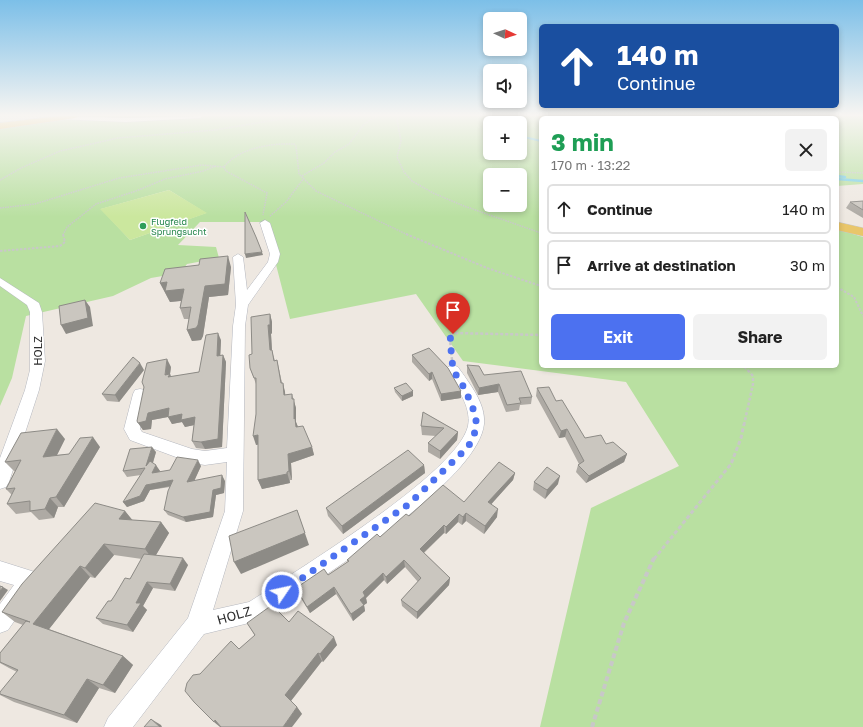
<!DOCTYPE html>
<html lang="en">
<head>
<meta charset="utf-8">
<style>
  body { margin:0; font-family:"Golos Text",sans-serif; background:#f2f2f2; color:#222; height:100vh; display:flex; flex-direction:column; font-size:15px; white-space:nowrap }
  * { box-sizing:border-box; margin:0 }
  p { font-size:13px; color:#767676 }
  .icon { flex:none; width:22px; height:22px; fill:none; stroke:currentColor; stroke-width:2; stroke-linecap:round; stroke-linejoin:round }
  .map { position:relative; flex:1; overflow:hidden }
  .panel { position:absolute; left:539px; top:116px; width:300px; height:252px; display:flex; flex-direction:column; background:#fff; border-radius:6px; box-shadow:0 2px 6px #0003 }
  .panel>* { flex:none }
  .top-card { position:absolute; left:539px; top:24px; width:300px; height:84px; border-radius:6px; box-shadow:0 2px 6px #0003; background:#1a4fa0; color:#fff; overflow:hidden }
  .needle { width:26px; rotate:94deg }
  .controls { position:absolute; left:483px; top:12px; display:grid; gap:8px }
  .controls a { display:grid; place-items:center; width:44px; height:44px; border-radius:6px; background:#fff; box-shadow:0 2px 6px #0003; font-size:20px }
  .pin { position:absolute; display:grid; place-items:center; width:34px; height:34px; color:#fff; margin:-41px -17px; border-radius:50% 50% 50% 0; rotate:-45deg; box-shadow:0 0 4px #0007 }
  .pin .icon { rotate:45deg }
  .me { position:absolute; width:44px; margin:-22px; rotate:56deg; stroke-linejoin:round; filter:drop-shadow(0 0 3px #0008) }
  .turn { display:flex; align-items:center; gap:14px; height:84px; padding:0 12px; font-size:18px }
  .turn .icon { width:52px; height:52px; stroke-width:2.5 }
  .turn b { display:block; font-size:28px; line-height:34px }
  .round { display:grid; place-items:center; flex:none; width:42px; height:42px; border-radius:6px; background:#f2f2f2 }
  .head { display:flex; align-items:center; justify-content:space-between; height:68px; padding:0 12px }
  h1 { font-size:24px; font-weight:700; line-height:30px; color:#1e9e55 }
  .primary-button { display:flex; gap:8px; margin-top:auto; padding:8px 12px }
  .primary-button a { flex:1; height:46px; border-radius:6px; background:#4c71f0; color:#fff; font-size:16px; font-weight:700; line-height:46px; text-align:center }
  .primary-button a+a { background:#f2f2f2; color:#222 }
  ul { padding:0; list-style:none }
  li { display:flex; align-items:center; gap:12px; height:50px; margin:0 8px 6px; padding:0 4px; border:2px solid #e0e0e0; border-radius:6px }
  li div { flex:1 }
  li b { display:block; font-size:15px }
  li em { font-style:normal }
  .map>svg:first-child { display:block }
  .green { fill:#b9e0a1; fill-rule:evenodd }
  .pitch { fill:#cbe79e }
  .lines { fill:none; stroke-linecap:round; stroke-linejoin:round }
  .stream-far1 { stroke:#7bd0e8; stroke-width:2 }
  .stream { stroke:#7bd0e8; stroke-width:2.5 }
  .minor-casing { stroke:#b4b7bf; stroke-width:1 }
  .major-casing { stroke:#c8c8c8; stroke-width:1 }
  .path-far4 { stroke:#c8c8c8; stroke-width:1.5; stroke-dasharray:1.5 1; stroke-linecap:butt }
  .path-far3 { stroke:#c8c8c8; stroke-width:2; stroke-dasharray:2.5 1.5; stroke-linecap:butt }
  .path-far2 { stroke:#c8c8c8; stroke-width:2.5; stroke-dasharray:3 2; stroke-linecap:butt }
  .path-far1 { stroke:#c8c8c8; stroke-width:3; stroke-dasharray:4 2.5; stroke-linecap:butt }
  .path { stroke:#c8c8c8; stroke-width:4; stroke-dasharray:5 3; stroke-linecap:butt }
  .minor { fill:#fff; fill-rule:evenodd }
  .major { fill:#e9c66a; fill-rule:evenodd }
  .wall { fill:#aeaaa4 }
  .shaded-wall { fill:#8d8b86 }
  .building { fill:#cac6bf; stroke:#8d8b86 }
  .route { stroke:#4c71f0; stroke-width:7; stroke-dasharray:0 12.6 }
  .leisure-dot { fill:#2e9e5b; stroke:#fff; stroke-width:1.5 }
  .labels { text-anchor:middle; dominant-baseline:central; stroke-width:3; stroke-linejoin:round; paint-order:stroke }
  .far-leisure-label { font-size:9px; fill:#27864d; stroke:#fff; text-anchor:start }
  .street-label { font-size:11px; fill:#2d2d2d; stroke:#fff }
  .near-street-label { font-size:13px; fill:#2d2d2d; stroke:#fff }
</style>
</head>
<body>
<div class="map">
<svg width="863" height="727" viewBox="0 0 863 727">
  <rect width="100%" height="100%" fill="#eee8e1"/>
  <g class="green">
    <path d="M79 116H538L541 126V366H837V224L853 234 863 237V727H540L591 508 679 466 626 382 463 361 416 294 290 319 265 222H200L178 245 216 247 219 258 187 264 180 273 151 278 113 296 26 316 12 378 0 406V126ZM490 123H520V153H490ZM490 175H520V205H490ZM169 190 206 213 130 240 101 209Z"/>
    <polygon points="589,116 863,116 863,184 837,186 837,118 608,118"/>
  </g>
  <polygon class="pitch" points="169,190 207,213 130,240 100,209"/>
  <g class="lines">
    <g class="stream-far1">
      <polyline points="504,116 508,122 506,123"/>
      <polyline points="520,136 541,141"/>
    </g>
    <g class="stream">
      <polyline points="837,176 845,177"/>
      <polyline points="837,179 863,181"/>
    </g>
    <defs>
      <g id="minor">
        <polygon points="58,116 126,118 203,116 200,118 126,122 56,119 56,117"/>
        <path d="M265 220 270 223 280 254 278 262 248 305 245 326 243 511 213 610 249 602 260 595C304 565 457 473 468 426 472 406 455 385 446 370L448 367 453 365 458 367C469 383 486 403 484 424 479 475 351 558 309 586 295 595 283 606 269 615L249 623 204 634 133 727H104L108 718 188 618 225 511 227 462 205 465 192 463 130 440 124 429 133 394 135 390 140 389 145 390 147 394 140 429 142 432 192 449 205 451 227 448 233 326 236 305 233 257 238 254 243 257 247 290 268 262 270 254 260 223Z"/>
        <polygon points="0,278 39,303 42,312 45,361 39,390 9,482 6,487 0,489 0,458 25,390 30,370 30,312 27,305 0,286"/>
        <polygon points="0,561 38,573 41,580 38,587 8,630 0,633 0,604 14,585 0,581"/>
      </g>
      <g id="major">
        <polygon points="60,116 79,116 75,118 0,129 0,123"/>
        <polygon points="538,116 546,116 546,118 541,118 541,120"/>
        <polygon points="837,222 863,228 863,236 837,230"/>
      </g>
    </defs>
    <use href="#minor" class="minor-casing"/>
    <use href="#major" class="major-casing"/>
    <g class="path-far4">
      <polyline points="399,116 397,120 401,141 397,157 404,172 412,181 433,193 464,206 541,233"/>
      <polyline points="575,116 578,118"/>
      <polyline points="655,116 655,118"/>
      <polyline points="224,167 226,171 267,193 263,215"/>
      <polyline points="837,172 863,173"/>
      <polyline points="302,176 324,163 335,152 349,144 364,124 377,116"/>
      <polyline points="0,180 21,168 60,151 118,138 215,130 299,116"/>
      <path d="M0 208 35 204 119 178 202 165 224 167C238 148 272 143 294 144L296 146 299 174 316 191 408 235"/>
      <polyline points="270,216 286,202 304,178"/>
      <polyline points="63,235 67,227 96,204 136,191 165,179 203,171 216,166"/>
    </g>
    <g class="path-far3">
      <polyline points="406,234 487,268 541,286"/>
      <polyline points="0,251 60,246 65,242 63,234"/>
      <polyline points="837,287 854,297 863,316"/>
    </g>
    <g class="path-far2">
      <polyline points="452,360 450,339 453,333 541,335"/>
      <polyline points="744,425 753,384 753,376 744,366"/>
    </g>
    <polyline class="path-far1" points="654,559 731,464 741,438 744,424"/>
    <polyline class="path" points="592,727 624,623 654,558"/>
    <use href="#minor" class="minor"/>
    <use href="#major" class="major"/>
  </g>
  <g class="wall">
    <polygon points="863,201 863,218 846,208 850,202"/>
    <polygon points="231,267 228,295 209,297 203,336 201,340 192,341 187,330 189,319 184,319 180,308 181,301 170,302 160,283"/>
    <polygon points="270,314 272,322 272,333 271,334 272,351 275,361 277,360 282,383 285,392 285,395 293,399 296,408 296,422 298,427 312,447 314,455 291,463 292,480 290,480 290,483 262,489 258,480 258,444 256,445 256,384 250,368 252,354"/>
    <polygon points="221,340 220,355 223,355 226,362 222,447 205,449 196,448 192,441 194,425 185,427 182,422 172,424 168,417 152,420 151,429 143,430 137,421 171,367 170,374 171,377 199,372"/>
    <polygon points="412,355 461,391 461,398 441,401 432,379 429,381 412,362"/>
    <polygon points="467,365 484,375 532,397 531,404 520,405 519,410 506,412 498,392 478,395 467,373"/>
    <polygon points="144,370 119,402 107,401 102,394"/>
    <polygon points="394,388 413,396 402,401 395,392"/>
    <polygon points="537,388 556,401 585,438 606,444 627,454 624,462 586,483 576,472 578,465 579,464 565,437 559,438 536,396"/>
    <polygon points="423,412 458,432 457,440 440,459 428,452 428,443 436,436 422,435 421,426"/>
    <polygon points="65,439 57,455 69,454 100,447 64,507 58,507 54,518 39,520 31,512 16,514 7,504 12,495 6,489 15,471 14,471 5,462"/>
    <polygon points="156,452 153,463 160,471 159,472 201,466 194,481 225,481 224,493 216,495 213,517 186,522 168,515 164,510 170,487 150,490 144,501 127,507 123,502 141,475 127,477 123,471"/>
    <polygon points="424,465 425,473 343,534 328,516 326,508"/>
    <polygon points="515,473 513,480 491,504 497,517 484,534 466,521 462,525 458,522 446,534 444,533 424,553 450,578 449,585 417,619 402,606 401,600 418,582 405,567 387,584 384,580 366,598 367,603 364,605 365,611 353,621 336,594 310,613 299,595 296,588 328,575 348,562 347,560 409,516 464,502"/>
    <polygon points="534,482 558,484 545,499 533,490"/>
    <polygon points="125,511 132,520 161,522 169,533 156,555 188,565 175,591 153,588 143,606 147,610 133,632 103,624 96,618 130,579 142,559 114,555 95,578 90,577 49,629 123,656 133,665 115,693 99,688 77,723 14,702 0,695 17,672 9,668 0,663 0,653 23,625 15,622 2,612"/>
    <polygon points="289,622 337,645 323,662 322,661 291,701 297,707 302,714 200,674 239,649 255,636 247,623"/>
  </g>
  <g class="shaded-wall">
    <polygon points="262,252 263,255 246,258 245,254"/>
    <polygon points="228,256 231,267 228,295 209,297 203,336 201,340 192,341 187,330 205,286"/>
    <polygon points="167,282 184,289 189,300 170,302 160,283"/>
    <polygon points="85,300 90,307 93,326 66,334 61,325"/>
    <polygon points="270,314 272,322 272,333 271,334 272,351 276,370 270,350 268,325"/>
    <polygon points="218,333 221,340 220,363 217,356"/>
    <polygon points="223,355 226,362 222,447 205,449 201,442"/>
    <polygon points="167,359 171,367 170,374 173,382 165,375"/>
    <polygon points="277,360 283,389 283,383 285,392 286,404 284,395"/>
    <polygon points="140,363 144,370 119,402 115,395"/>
    <polygon points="432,372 432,379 429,381 429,374"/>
    <polygon points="499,384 498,392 478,395 479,388"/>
    <polygon points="413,391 413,396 402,401 402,396"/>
    <polygon points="461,391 461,398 441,401 441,394"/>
    <polygon points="292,394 296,408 296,422 298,427 298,436 294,419"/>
    <polygon points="169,408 173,416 152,420 151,429 143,430 138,423 148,413"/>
    <polygon points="182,414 195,417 199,424 185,427 182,422 172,424 168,417"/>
    <polygon points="57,429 65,439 51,467 43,457"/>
    <polygon points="567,429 565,437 559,438 561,431"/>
    <polygon points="458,432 457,440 440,459 440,451"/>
    <polygon points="258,435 261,444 256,445 253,436"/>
    <polygon points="93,437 100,447 64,507 56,497"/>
    <polygon points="152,447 156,452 150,472 146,466"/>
    <polygon points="312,447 314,455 291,463 292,480 289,471 288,454"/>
    <polygon points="627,454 624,462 586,483 589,476"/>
    <polygon points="198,460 201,466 191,488 187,482"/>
    <polygon points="156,465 160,471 156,479 152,473"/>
    <polygon points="424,465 425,473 343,534 342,526"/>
    <polygon points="287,472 290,483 262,489 258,480"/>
    <polygon points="515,473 513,480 487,509 488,502"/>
    <polygon points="222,475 225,481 224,493 216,495 213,517 186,522 183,517 213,490"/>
    <polygon points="560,476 558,484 545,499 547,490"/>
    <polygon points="173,480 176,485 150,490 144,501 127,507 123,502 146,485"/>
    <polygon points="50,498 58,507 54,518 45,509"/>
    <polygon points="498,509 497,517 484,534 485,526"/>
    <polygon points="297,510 309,545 241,574 234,562"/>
    <polygon points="125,511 134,522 119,519"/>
    <polygon points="466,513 466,521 462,525 463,517"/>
    <polygon points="459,514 458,522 446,534 446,527"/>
    <polygon points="161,522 169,533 153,560 145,549"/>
    <polygon points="444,525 444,533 420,556 420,549"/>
    <polygon points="104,544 114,555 95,578 85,568"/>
    <polygon points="183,558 188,565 175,591 170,584"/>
    <polygon points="404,560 405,567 387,584 386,577"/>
    <polygon points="80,566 90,577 46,633 33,624"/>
    <polygon points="383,573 384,580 366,598 367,603 364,605 365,611 353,621 351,614 360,600 363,592"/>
    <polygon points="450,578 449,585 417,619 417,612"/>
    <polygon points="147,582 153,588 143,606 147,610 133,632 127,625 136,603"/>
    <polygon points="3,587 8,590 0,601 0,591"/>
    <polygon points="334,587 336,594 310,613 307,607"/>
    <polygon points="334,637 337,645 323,662 320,654"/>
    <polygon points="318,653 322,661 290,702 285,695"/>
    <polygon points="123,656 133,665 115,693 103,685"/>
    <polygon points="87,679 99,688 77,723 64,715"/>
    <polygon points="297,707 302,714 292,727 283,727"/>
    <polygon points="151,719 161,725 162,727 160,727"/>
    <polygon points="215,720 222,727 220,727 214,722"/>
  </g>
  <g class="building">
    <polygon points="863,201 863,210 850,202"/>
    <polygon points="245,212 256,237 262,252 245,254"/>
    <polygon points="228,256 225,284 205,286 198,325 196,328 187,330 191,307 180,308 184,289 165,291 167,282 160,283 165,269 199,265 200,259"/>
    <polygon points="85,300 88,318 61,325 59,306"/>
    <polygon points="270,314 270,325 268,325 270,350 272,350 274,361 277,360 281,383 283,383 284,395 292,394 292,399 294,399 294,419 295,418 296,427 303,426 312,447 288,454 289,471 287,472 287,474 258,480 258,435 253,436 256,414 256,378 254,378 250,368 249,355 252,354 251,317"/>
    <polygon points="218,333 217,356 223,355 218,439 201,442 192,441 195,417 181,420 182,414 168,417 169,408 148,413 146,421 138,423 137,421 144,387 142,382 147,363 167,359 165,375 170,374 168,377 199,372 206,335"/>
    <polygon points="429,348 448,368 461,391 441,394 432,372 429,374 412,355"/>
    <polygon points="133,357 140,363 115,395 102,394"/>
    <polygon points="467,365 479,366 484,375 521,371 532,397 519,398 521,403 507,405 499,384 479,388"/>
    <polygon points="406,383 413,391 402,396 394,388"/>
    <polygon points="549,387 556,401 562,400 585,438 601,435 606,444 613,442 627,454 589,476 578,465 584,461 567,429 561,431 537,388"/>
    <polygon points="423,412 458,432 440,451 428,443 444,428 421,426"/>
    <polygon points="57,429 43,457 69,454 80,438 93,437 56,497 50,498 45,509 30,511 30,501 7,504 15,488 6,489 21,460 5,462 21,433"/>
    <polygon points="152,447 146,466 150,461 156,465 152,473 170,470 177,457 198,460 187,482 222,475 221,488 213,490 210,512 183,517 164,510 168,491 173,480 146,485 140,496 123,502 145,468 123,471 130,449"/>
    <polygon points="408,450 424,465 342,526 326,508"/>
    <polygon points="499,462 515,473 488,502 498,509 485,526 466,513 463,517 459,514 446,527 444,525 420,549 450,578 417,612 401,600 421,578 404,560 386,577 383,573 363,592 365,596 360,600 364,605 351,614 334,587 307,607 296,588 324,569 328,575 349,561 347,560 377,534 380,537 406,514 409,516 443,485 464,502"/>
    <polygon points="547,467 560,476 547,490 534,482"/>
    <polygon points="95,503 125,511 119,519 161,522 145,549 104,544 85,568 80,566 33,624 123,656 103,685 87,679 64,715 0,694 0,692 18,670 0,662 0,653 26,621 30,622 2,612 22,584"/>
    <polygon points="297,510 305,533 234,562 229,536"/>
    <polygon points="144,554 183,558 170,584 147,582 136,603 141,603 127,625 96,618 108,601 111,601 115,595 125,578 130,579"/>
    <polygon points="0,586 3,587 0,591"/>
    <polygon points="272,605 289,622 298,611 334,637 320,654 318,653 285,695 297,707 283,727 221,727 215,720 214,722 194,702 185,691 187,683 193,675 200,674 231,641 239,649 255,635 247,623"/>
    <polygon points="151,719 160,727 144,727"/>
  </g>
  <linearGradient id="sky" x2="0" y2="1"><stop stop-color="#7cbfe8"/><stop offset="0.53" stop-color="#f7f5f2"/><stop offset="1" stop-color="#f7f5f2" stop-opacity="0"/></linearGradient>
  <rect width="863" height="217" fill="url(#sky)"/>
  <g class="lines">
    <polyline class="route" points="282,592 409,504 468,447 474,436 476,425 476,416 465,389 453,370 450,339 453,334"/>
  </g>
  <circle class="leisure-dot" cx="143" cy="226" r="4"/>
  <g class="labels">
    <g class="far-leisure-label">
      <text x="151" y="221">Flugfeld<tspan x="151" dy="10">Sprungsucht</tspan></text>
    </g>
    <g class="street-label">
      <text transform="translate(37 351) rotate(-90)">HOLZ</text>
    </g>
    <g class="near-street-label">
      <text transform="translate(234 615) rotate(-16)">HOLZ</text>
    </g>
  </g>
</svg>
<div class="controls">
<a><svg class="needle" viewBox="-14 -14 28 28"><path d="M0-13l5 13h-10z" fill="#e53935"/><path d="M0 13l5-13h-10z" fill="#767676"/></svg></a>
<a><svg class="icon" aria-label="sound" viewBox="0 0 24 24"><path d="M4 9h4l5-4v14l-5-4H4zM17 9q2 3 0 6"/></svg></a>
<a>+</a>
<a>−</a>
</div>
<div class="pin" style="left:453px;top:334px;background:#d93025"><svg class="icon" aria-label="arrive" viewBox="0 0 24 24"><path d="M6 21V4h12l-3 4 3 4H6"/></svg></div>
<svg class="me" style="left:282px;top:592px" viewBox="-20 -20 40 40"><circle r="17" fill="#4c71f0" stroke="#fff" stroke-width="3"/><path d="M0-11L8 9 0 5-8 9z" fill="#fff"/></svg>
<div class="top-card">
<div class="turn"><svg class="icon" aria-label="ahead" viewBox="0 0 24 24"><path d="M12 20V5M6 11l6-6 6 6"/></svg><div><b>140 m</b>Continue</div></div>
</div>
<section class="panel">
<div class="head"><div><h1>3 min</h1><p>170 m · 13:22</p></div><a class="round"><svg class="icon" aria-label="close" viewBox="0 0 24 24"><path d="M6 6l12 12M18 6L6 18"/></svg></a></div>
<ul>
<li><svg class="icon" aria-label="ahead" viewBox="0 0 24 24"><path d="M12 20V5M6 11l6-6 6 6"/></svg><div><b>Continue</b></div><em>140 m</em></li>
<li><svg class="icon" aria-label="arrive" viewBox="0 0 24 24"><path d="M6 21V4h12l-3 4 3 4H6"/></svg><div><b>Arrive at destination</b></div><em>30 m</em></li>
</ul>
<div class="primary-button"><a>Exit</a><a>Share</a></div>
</section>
</div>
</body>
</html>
